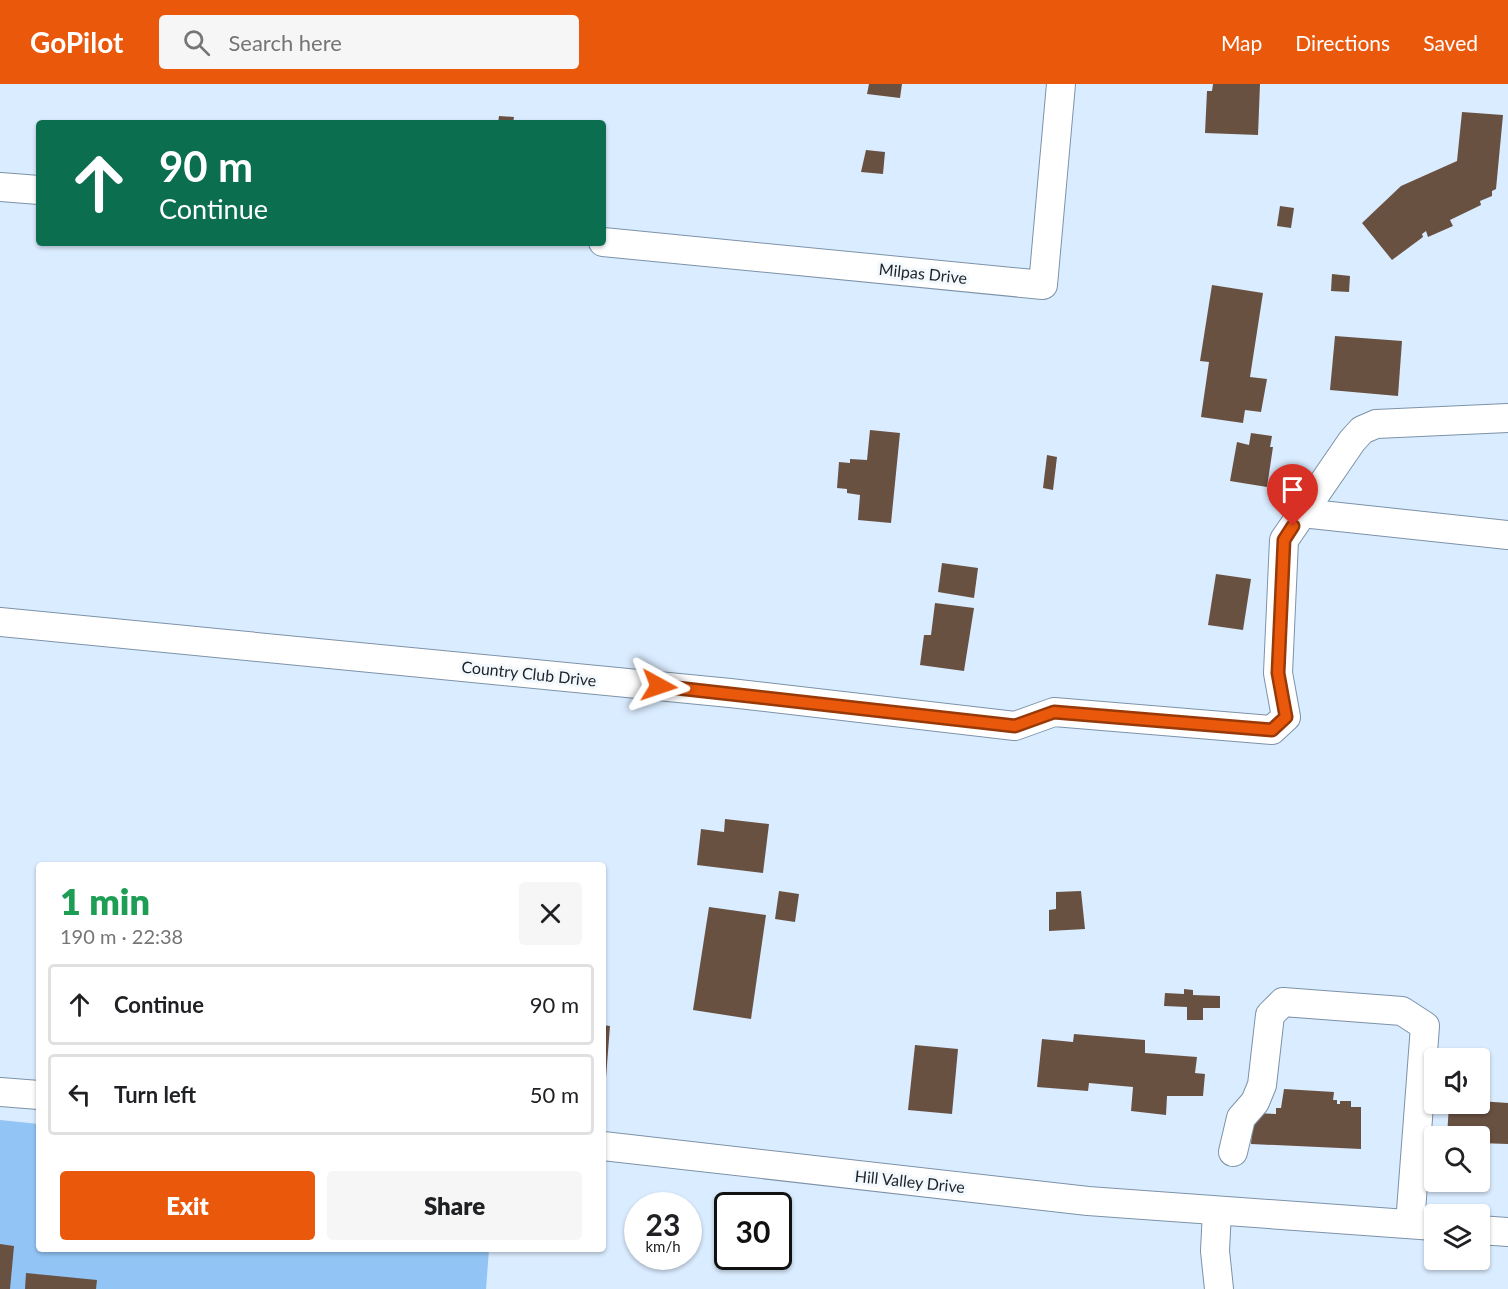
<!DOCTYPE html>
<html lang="en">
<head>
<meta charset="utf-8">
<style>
  body { margin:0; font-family:Lato,sans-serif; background:#f6f6f6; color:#202124; height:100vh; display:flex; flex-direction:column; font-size:22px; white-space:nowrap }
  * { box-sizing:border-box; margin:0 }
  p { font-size:20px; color:#757577 }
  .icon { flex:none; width:33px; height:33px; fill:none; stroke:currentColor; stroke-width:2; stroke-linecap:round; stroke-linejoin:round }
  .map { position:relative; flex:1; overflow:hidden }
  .panel { position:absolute; left:36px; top:778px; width:570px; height:390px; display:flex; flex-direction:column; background:#fff; border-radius:6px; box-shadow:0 2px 4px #0004 }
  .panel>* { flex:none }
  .hud { position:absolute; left:36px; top:36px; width:570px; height:126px; border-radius:6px; box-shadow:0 2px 4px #0004; background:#0b6e4f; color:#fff; overflow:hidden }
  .controls { position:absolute; left:1424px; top:964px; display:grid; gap:12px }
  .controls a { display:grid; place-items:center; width:66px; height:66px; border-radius:6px; background:#fff; box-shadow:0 2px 4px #0004; font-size:30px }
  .speed { position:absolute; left:624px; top:1108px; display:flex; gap:12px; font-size:30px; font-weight:700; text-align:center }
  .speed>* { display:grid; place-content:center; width:78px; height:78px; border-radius:50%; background:#fff; box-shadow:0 2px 4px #0004; line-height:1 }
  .speed small { font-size:15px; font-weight:400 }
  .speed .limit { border:3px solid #111; border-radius:9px; background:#fff; color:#111 }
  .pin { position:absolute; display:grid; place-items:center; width:51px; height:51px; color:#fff; margin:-62px -26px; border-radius:50% 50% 50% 0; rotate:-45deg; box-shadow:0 0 6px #0007 }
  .pin .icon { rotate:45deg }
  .me { position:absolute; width:66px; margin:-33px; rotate:95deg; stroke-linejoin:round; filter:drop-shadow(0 0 4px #0008) }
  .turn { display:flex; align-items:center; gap:21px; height:126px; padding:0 24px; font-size:27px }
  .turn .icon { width:78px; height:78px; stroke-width:2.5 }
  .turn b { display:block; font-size:42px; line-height:51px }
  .round { display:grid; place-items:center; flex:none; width:63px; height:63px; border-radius:6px; background:#f6f6f6 }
  .headline { display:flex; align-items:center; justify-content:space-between; height:102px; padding:0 24px }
  h1 { font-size:36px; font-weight:800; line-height:45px; color:#1e9e55 }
  .primary-button { display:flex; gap:12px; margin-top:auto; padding:12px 24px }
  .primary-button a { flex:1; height:69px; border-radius:6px; background:#ea580c; color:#fff; font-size:24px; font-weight:800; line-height:69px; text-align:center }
  .primary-button a+a { background:#f6f6f6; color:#202124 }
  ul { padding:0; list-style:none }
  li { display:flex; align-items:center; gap:18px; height:81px; margin:0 12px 9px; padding:0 12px; border:3px solid #e0e0e0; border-radius:6px }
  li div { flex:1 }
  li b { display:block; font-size:22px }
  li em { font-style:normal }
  header { display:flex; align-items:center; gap:36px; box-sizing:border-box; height:84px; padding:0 30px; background:#ea580c; color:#fff }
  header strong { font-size:28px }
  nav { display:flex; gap:33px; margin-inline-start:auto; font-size:21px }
  .search { width:420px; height:54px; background:#f6f6f6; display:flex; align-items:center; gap:15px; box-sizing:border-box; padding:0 21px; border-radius:6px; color:#757577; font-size:22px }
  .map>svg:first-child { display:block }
  .green { fill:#92c5f5 }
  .building { fill:#695142 }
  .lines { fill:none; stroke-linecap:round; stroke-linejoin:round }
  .minor-casing { stroke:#7d92a8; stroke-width:30 }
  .minor { stroke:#fff; stroke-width:28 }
  .route-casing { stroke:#983908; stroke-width:15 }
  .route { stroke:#ea580c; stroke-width:10 }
  .labels { text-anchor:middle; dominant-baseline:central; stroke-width:6; stroke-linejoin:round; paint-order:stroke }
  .street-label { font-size:16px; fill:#1b242c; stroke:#f3f8fc }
</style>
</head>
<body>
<header>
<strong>GoPilot</strong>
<div class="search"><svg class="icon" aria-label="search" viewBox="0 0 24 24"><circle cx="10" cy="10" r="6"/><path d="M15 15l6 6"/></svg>Search here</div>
<nav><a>Map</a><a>Directions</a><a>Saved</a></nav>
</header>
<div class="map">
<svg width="1508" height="1205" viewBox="0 0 1508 1205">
  <rect width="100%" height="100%" fill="#daecff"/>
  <polygon class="green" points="0,1036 39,1040 39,1166 489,1166 486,1205 0,1205"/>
  <g class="building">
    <polygon points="869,0 902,0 900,14 867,10"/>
    <polygon points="1213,0 1260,0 1258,51 1205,49 1207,7 1212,7"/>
    <polygon points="1462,28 1503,31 1496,105 1492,107 1492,112 1480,117 1481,121 1450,136 1453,142 1428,153 1426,147 1422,150 1423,153 1392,176 1362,139 1401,102 1457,77"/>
    <polygon points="499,32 514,33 513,39 498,39"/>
    <polygon points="866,66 885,68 883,90 861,88"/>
    <polygon points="1280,122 1294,124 1291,144 1277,142"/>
    <polygon points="1332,190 1350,192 1349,208 1331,207"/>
    <polygon points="1212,201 1263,209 1250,293 1267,295 1261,328 1245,326 1243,339 1201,333 1209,278 1200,277"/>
    <polygon points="1335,252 1402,257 1398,312 1330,306"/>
    <polygon points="870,346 900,349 891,439 858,436 860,411 847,409 847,405 837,404 839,378 850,379 850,375 867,376"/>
    <polygon points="1251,349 1272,352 1270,363 1273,363 1267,403 1230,397 1237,358 1249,361"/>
    <polygon points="1047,371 1057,373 1053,406 1043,404"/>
    <polygon points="942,479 978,484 974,514 938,508"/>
    <polygon points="1216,490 1251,495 1243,546 1208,541"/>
    <polygon points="935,519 974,524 964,587 920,581 924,551 931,551"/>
    <polygon points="725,735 769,740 763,789 697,781 701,745 724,748"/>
    <polygon points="779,807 799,810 795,838 775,835"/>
    <polygon points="1081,807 1085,845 1049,847 1049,826 1056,825 1056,808"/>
    <polygon points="709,823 766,831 751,935 693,926"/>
    <polygon points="1184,905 1193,906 1193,911 1220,912 1220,924 1203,924 1203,936 1187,936 1187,923 1164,922 1165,909 1184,910"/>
    <polygon points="603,941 610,942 606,993 603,993"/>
    <polygon points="1074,950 1145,956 1145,969 1197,973 1195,989 1205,990 1203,1012 1167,1012 1166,1031 1131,1027 1133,1003 1089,999 1088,1007 1037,1003 1042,955 1073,958"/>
    <polygon points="915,961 958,965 952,1030 908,1026"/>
    <polygon points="1284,1005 1334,1008 1333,1016 1337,1016 1337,1020 1340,1020 1340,1017 1351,1017 1351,1023 1361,1023 1361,1065 1251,1060 1253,1029 1276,1030 1276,1024 1281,1024"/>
    <polygon points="1479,1017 1508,1019 1508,1060 1479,1059 1479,1053 1447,1053 1449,1020 1479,1020"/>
    <polygon points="0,1160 14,1162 10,1205 0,1205"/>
    <polygon points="26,1189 97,1196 96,1205 25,1205"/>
  </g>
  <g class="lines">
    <defs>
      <g id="minor">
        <polyline points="0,103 39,106"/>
        <polyline points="603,158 1043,201 1061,0"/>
        <polyline points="1302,429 1508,451"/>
        <polyline points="0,538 730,609 1015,642 1054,628 1272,646 1286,633 1278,589 1284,456 1352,357 1362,346 1376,340 1508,334"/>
        <polyline points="0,1008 39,1011"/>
        <polyline points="603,1062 1088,1117 1434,1142"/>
        <polyline points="1233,1068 1241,1034 1255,1018 1262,1001 1270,931 1283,918 1402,927 1425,942 1410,1140"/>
        <polyline points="1217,1127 1215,1167 1219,1205"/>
        <polyline points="1479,1146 1508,1148"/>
      </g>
    </defs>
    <use href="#minor" class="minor-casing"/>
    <use href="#minor" class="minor"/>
  </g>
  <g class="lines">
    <defs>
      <polyline id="route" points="659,602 1015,642 1054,628 1272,646 1286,633 1278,589 1284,456 1293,442"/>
    </defs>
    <use href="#route" class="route-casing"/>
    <use href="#route" class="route"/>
  </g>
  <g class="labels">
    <g class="street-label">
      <text transform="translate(923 189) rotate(6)">Milpas Drive</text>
      <text transform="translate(529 589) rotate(6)">Country Club Drive</text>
      <text transform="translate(910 1097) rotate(6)">Hill Valley Drive</text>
    </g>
  </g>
</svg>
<div class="controls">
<a><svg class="icon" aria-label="sound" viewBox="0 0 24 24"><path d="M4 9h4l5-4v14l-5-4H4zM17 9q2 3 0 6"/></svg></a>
<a><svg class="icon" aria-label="search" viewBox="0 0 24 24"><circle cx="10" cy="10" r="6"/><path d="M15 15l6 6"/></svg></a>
<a><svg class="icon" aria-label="layers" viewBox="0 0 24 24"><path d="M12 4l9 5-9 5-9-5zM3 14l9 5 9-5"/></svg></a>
</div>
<div class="speed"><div>23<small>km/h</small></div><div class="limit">30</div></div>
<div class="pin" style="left:1293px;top:442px;background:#d93025"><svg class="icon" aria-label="arrive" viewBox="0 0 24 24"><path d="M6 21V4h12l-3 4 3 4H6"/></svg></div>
<svg class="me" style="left:659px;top:602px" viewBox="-20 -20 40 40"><path d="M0-17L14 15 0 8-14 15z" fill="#ea580c" stroke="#fff" stroke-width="4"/></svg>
<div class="hud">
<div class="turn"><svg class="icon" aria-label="ahead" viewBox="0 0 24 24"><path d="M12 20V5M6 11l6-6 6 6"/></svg><div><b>90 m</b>Continue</div></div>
</div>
<section class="panel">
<div class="headline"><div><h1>1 min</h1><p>190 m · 22:38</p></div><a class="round"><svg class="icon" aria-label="close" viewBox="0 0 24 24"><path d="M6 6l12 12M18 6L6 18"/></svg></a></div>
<ul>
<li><svg class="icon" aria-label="ahead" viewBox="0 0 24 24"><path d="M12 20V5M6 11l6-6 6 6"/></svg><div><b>Continue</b></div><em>90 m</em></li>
<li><svg class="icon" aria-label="left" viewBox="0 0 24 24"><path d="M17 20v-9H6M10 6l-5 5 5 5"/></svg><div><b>Turn left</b></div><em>50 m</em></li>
</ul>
<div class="primary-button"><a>Exit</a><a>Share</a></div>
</section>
</div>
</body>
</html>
